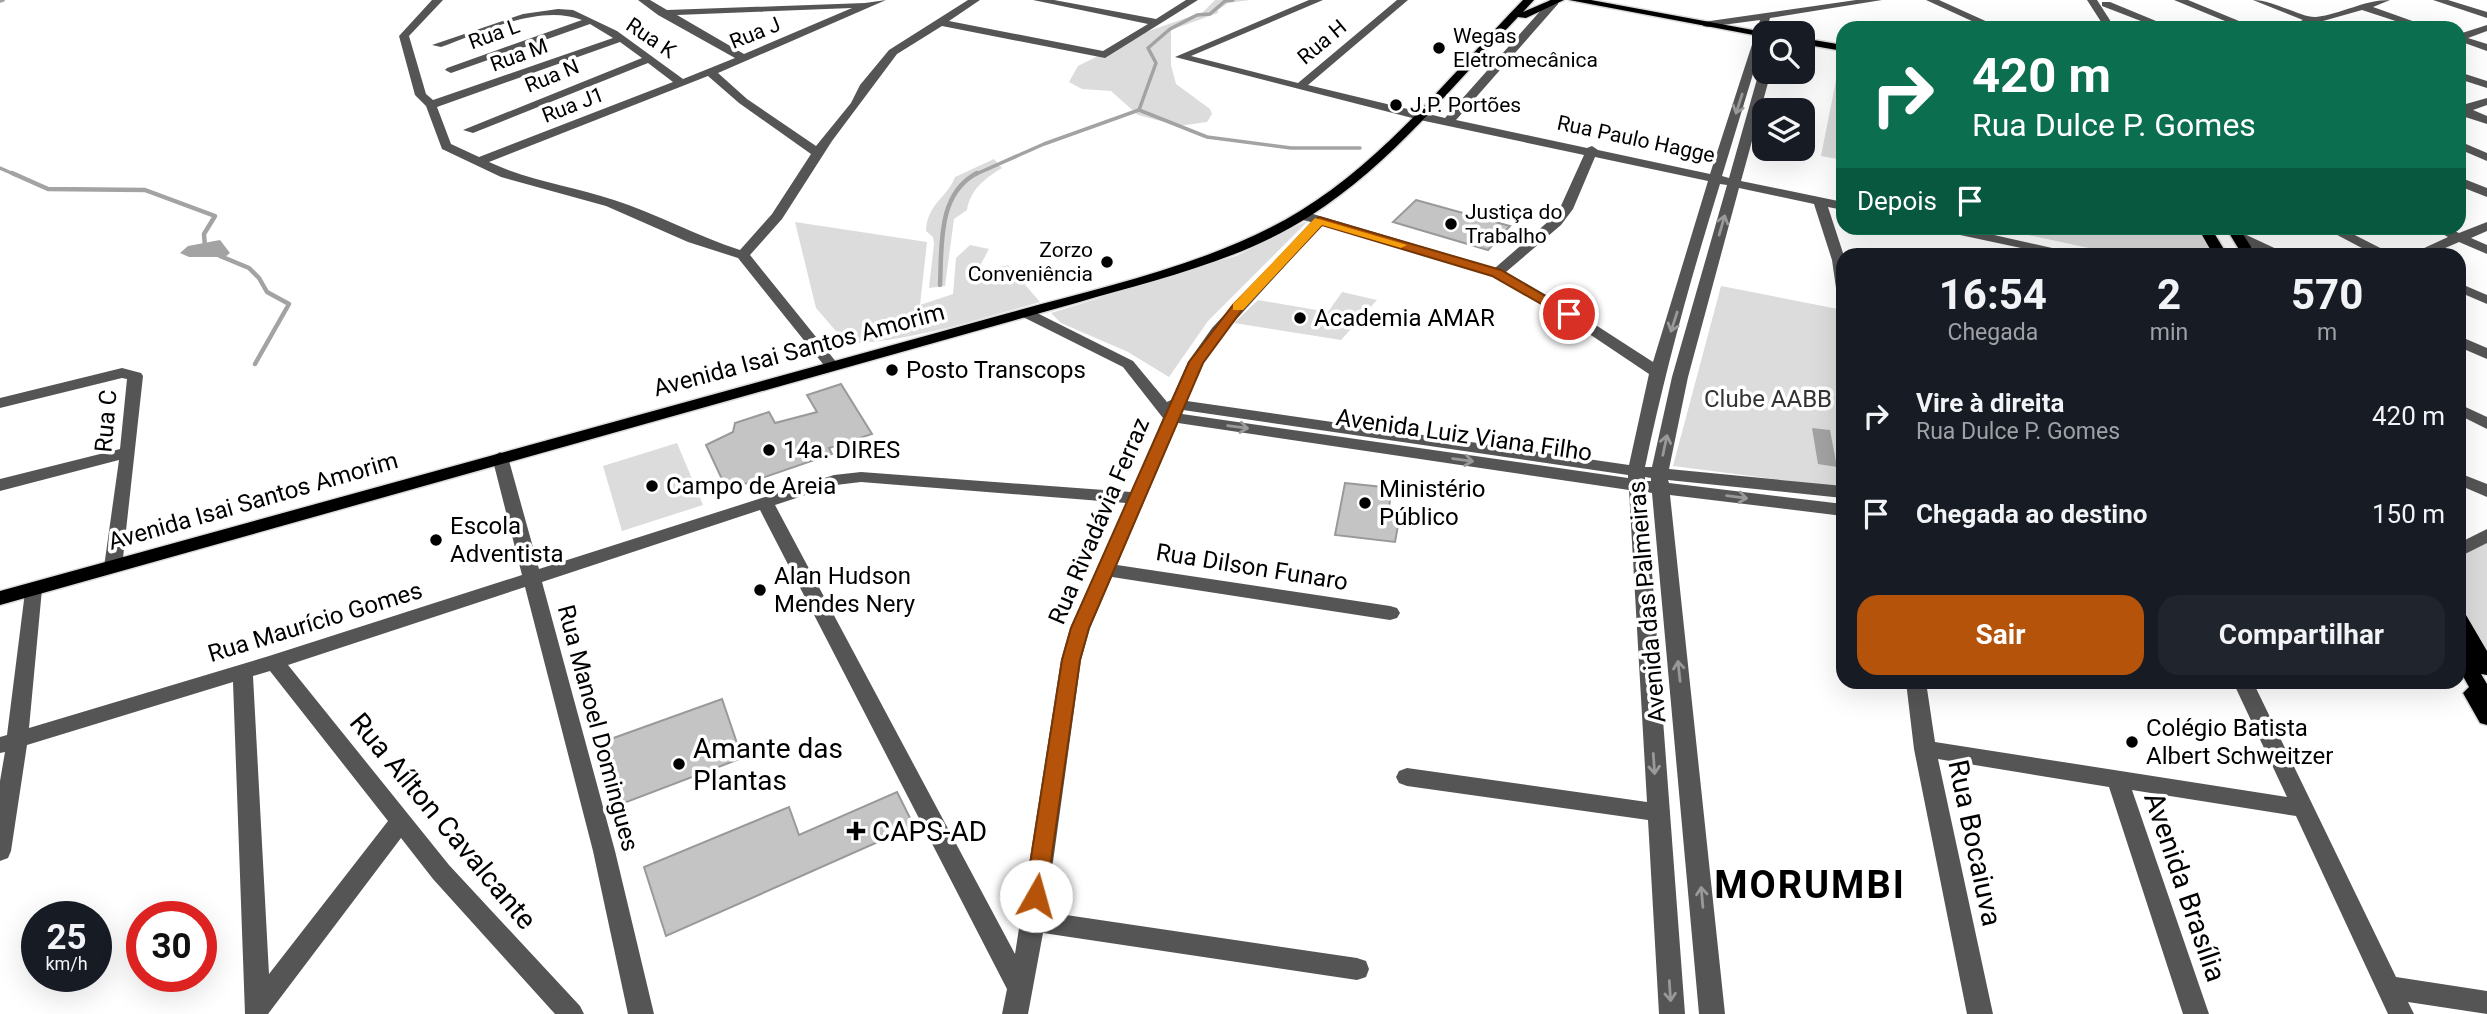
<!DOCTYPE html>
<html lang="pt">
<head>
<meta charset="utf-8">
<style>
  body { margin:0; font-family:Roboto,sans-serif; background:#20242c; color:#f1f3f6; height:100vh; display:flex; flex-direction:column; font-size:26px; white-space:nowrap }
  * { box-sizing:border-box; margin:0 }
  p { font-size:23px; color:#9ea1a6 }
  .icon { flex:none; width:38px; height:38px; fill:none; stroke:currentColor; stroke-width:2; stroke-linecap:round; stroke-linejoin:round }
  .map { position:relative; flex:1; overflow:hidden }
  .side { position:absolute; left:1836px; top:248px; width:630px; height:441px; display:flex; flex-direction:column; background:#171b24; border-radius:21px; box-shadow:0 7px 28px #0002 }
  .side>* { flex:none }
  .banner { position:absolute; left:1836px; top:21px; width:630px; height:214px; border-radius:21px; box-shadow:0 7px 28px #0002; background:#0b6e4f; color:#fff; overflow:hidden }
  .fabs { position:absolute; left:1752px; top:21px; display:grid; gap:14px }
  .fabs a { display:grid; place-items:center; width:63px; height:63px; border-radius:14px; background:#171b24; box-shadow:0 7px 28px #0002; font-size:35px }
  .speed { position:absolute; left:21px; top:901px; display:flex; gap:14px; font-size:35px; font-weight:700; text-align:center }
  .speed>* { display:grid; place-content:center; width:91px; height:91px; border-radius:50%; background:#171b24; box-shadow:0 7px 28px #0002; line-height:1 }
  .speed small { font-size:18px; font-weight:400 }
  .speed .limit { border:10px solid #d22; background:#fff; color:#111 }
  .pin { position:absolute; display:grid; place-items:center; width:60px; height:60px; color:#fff; margin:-30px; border:4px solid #fff; border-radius:50%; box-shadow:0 2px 7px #0007 }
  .me { position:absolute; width:77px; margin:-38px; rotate:7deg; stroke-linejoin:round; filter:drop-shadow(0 0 5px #0008) }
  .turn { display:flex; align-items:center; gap:24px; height:147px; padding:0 21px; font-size:32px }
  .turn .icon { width:91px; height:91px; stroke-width:2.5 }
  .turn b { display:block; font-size:49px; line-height:60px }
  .then { display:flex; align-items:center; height:66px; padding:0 21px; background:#0003; gap:14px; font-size:26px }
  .eta { display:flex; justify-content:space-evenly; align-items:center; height:119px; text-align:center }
  .eta b { font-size:42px; font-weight:700; line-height:49px }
  .action { display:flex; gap:14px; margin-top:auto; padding:14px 21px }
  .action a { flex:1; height:80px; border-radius:21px; background:#b45309; color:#fff; font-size:28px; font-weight:700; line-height:80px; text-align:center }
  .action a+a { background:#20242c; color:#f1f3f6 }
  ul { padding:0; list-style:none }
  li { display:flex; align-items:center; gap:21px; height:98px; padding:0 21px }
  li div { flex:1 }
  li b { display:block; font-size:26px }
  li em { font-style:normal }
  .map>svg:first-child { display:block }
  .green { fill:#dcdcdc }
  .water { fill:#a3a3a3 }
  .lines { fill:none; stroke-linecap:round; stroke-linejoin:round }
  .stream-far1 { stroke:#a3a3a3; stroke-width:3.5 }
  .stream { stroke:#a3a3a3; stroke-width:4.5 }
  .building { fill:#c4c4c4; stroke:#999; stroke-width:2 }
  .major-casing { stroke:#dbdbdb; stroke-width:3 }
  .minor { fill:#555; fill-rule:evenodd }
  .major { fill:#000; fill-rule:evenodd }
  .oneway { stroke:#999 }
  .route { fill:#b45309; stroke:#753606; stroke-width:2 }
  .slow { fill:#f59e0b }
  .poi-dot { fill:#000; stroke:#fff; stroke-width:2.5 }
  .labels { text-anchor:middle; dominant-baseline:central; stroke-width:7; stroke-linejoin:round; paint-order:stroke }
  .far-street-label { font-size:21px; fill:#000; stroke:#fff }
  .far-poi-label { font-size:21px; fill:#000; stroke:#fff; text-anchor:start }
  .poi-label { font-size:24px; fill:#000; stroke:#fff; text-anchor:start }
  .street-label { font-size:24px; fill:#000; stroke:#fff }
  .park-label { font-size:24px; fill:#333; stroke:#fff }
  .near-poi-label { font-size:28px; fill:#000; stroke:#fff; text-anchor:start }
  .near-street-label { font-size:28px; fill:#000; stroke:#fff }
  .near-district-label { font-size:38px; font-weight:bold; letter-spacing:2px; fill:#000; stroke:#fff }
</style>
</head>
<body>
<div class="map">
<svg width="2487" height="1014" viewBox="0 0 2487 1014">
  <rect width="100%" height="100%" fill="#fff"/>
  <g class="green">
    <polygon points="1215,0 1250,0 1228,3 1218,10 1218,13 1171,30 1171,65 1176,84 1210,109 1212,114 1207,122 1179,126 1138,115 1111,91 1082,89 1069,82 1078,66 1146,32 1203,12"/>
    <polygon points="1842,50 1843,50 1843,160 1821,156"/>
    <path d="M994 159 1002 168C985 178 970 190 967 210L954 219 945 286 929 288 934 244 933 237 926 231C927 204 947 198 955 177Z"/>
    <polygon points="1309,220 1208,321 1169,377 1128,352 1061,323 1051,313 1236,256"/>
    <path d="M795 222 927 242 920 305 953 294 956 258 970 245 989 249 981 264 983 271 1008 265 1040 302C976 320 913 341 847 344L816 308Z"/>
    <polygon points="1996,228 2208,228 2224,255 2121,255"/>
    <polygon points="1721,286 1843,310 1843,488 1673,466"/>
    <polygon points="1342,292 1377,300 1341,340 1234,323 1258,300 1328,312"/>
    <polygon points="677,443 703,505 622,531 603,466"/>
    <polygon points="2487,535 2487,668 2459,620 2459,551"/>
  </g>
  <g class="water">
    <polygon points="220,240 230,253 225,257 189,257 180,253 188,246"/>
    <polygon points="1812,428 1830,430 1837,467 1818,464"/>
  </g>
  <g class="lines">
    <g class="stream-far1">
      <polyline points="1233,0 1225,1 1210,14 1197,15 1170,29 1148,48 1156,63 1139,110 1207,137 1291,148 1360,148"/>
      <polyline points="0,1 3,0"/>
      <polyline points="0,168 16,175"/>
      <polyline points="974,175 1044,144 1139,110"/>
    </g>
    <g class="stream">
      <polyline points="12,173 48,189 145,190 215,216 204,234 205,248"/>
      <polyline points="220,256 249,268 259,278 267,292 289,304 255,364"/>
      <path d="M940 285C942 246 937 194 977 173"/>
    </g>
  </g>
  <g class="building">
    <polygon points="1416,200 1510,226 1488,250 1393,222"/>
    <polygon points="841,384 872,434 829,448 832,454 727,490 706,445 733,432 735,423 769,412 775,423 817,412 807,395"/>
    <polygon points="1345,483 1392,488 1387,519 1399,520 1395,542 1335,535"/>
    <polygon points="722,699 742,758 624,803 608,740"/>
    <polygon points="897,792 914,826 666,936 644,867 789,807 799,835"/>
  </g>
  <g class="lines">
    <defs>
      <g id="major">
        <path d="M1523 0H1534L1523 12 1551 0H1564L1526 18 1518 17C1452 86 1392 164 1310 216 1241 261 1154 280 1076 303L0 605V591L1005 314C1101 287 1214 264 1300 211 1388 157 1452 73 1523 0Z"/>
        <polygon points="1569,0 1591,0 1769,33 1764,33 1764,37"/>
        <polygon points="1802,38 1843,45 1843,51 1802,44"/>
        <polygon points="2198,228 2211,228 2228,256 2214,256"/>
        <polygon points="2226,228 2239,228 2257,256 2243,256"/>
        <polygon points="2459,613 2466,615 2487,651 2487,675 2481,674 2487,684 2487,725 2480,723 2463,693 2469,687 2459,669 2459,644 2464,645 2459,636"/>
      </g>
    </defs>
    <use href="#major" class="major-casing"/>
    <g class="minor">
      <path d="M432 0H443L409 36 426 94 433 100 613 38 590 24 451 73 445 70 447 68 582 20C539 3 482 33 441 47L432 45 523 14 558 9 573 10 617 31 683 79 735 58 658 15 638 0H650L667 10 865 3 886 0 718 73 747 99 816 146 851 103 860 85 889 50 968 0H980L949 21 1103 51 1148 24 1033 0H1054L1156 19 1186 0H1198L1105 58 942 26 897 54 832 141 782 219 750 255 837 363 840 366 832 371 827 369 738 258 688 242 606 206 501 177 442 149 426 106 415 95 399 36ZM852 8 744 54 677 15ZM620 42 642 58 463 130 473 133 648 63 673 82 479 157 451 144 437 107ZM708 76 739 103 811 154 772 214 740 250C697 236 657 214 614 200 573 186 529 181 489 162Z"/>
      <path d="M1309 0H1323L1191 56 1298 83 1397 0H1408L1308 85 1445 118 1550 0H1558V4L1456 120 1587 148 1592 146 1598 150 1710 174 1760 20 1707 27 1703 26V22L1856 0H1882L1770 18 1722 176 1729 178 1759 72 1764 69V72H1771L1741 181 1843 202V210L1828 207 1844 256 1843 292 1836 288 1832 260 1814 204 1739 188 1688 377 1669 469 1843 486V498L1668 480 1669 483 1843 504V516L1670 495 1725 1014H1699L1652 493 1646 492 1685 1014H1659L1648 820 1407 786 1399 783 1396 777 1399 771 1407 768 1647 802 1629 490 1178 423 1117 565 1390 606 1397 608 1400 613 1397 618 1390 620 1112 577 1090 628 1081 660 1046 912 1357 958 1366 961 1369 969 1366 977 1357 980 1043 933 1028 1014H1002L1007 989 760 510 542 582 615 851 654 1014H628L593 851 525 587 288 665 449 865 580 1006 584 1014H555L433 879 401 838 268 1014H245L233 682 27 745 11 851 8 858 0 861V781L5 752 0 753V737L7 735 26 584H40L42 589 29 728 269 656 522 575 492 457 500 452 508 457 539 569 834 475 861 472 1131 492 1163 418 1123 367 1021 316V310H1031L1133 361 1167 402 1171 400 1188 362 1212 328 1311 222 1303 220V214H1313L1495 268 1551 219 1560 208 1584 155 1420 120 1175 57ZM1595 157 1708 181 1653 362 1574 311 1506 272 1561 225 1573 209ZM1720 184 1727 185 1672 377 1652 467H1645C1665 371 1691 277 1720 184ZM1322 225 1492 276 1564 317 1649 374 1629 465 1187 401 1204 362 1223 334ZM1183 410 1628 475V478L1182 414ZM1645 477 1651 478V481H1645ZM861 482 1126 503 1070 628 1061 660 1015 954 775 505 836 485ZM270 671 388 821 269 974 253 676Z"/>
      <polygon points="1926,0 1939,0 2001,28 1987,28"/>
      <polygon points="2087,0 2097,0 2115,28 2105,28"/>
      <polygon points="2174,0 2188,0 2256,28 2242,28"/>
      <path d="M2253 0C2274 0 2301 18 2316 17 2342 14 2363 0 2390 0L2373 7 2432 28H2417L2362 10 2323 21 2337 28H2323L2312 24 2283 28 2303 20Z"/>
      <polygon points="2433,0 2448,0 2487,12 2487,18"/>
      <polygon points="2102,2 2110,2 2173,28 2159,28 2102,6"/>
      <polygon points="2487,25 2487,31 2468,38 2487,44 2487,51 2459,41 2459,34"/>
      <polygon points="2459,72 2487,81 2487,88 2459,79"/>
      <polygon points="2487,98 2487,105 2473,110 2487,116 2487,124 2459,115 2459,106"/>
      <polygon points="2459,141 2487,153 2487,161 2459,149"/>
      <polygon points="2459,177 2487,188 2487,197 2459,186"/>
      <polygon points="2487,222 2487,231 2471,238 2487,245 2487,254 2459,242 2427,256 2407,256 2448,237 2432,228 2448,228 2459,233"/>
      <polygon points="1939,228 1963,228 2088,256 2059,256 1946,232"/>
      <polygon points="2324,228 2341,228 2396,256 2377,256"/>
      <polygon points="2238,231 2285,253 2287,256 2268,256 2233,238 2233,232"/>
      <polygon points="2459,283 2487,295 2487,304 2459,292"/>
      <polygon points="2459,336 2487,348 2487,359 2459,347"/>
      <polygon points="122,368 141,373 143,376 122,567 113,573 104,567 119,460 0,491 0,479 120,449 127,379 122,378 0,408 0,398"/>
      <polygon points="2459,404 2487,417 2487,429 2459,415"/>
      <polygon points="2459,473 2487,484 2487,497 2459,485"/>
      <polygon points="2487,529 2487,543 2459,557 2459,543"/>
      <polygon points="1906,682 1926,682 1935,742 2287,797 2233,682 2253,682 2396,977 2487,991 2487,1014 2408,1002 2414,1014 2388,1014 2296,816 2132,790 2209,1014 2183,1014 2109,787 1938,759 1993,1014 1967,1014 1914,749"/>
    </g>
    <use href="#major" class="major"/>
  </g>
  <defs><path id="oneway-shaft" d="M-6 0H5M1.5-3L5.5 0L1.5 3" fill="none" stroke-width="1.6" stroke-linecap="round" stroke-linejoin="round" transform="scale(1.75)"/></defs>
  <g class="oneway">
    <use href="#oneway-shaft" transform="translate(1739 104) rotate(108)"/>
    <use href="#oneway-shaft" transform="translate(1722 225) rotate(-74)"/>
    <use href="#oneway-shaft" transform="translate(1674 322) rotate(108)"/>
    <use href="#oneway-shaft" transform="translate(1238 427) rotate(8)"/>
    <use href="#oneway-shaft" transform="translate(1665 445) rotate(-78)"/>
    <use href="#oneway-shaft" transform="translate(1463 460) rotate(8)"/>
    <use href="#oneway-shaft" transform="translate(1737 497) rotate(7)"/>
    <use href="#oneway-shaft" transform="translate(1679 671) rotate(-96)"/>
    <use href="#oneway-shaft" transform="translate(1654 764) rotate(86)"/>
    <use href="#oneway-shaft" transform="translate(1702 897) rotate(-95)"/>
    <use href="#oneway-shaft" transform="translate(1670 991) rotate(86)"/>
  </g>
  <polygon class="route" points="1319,217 1501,270 1576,314 1564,317 1492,276 1322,225 1242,310 1203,363 1089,628 1080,660 1046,896 1043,903 1036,906 1028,903 1025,896 1062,660 1071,628 1189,362 1233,305"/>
  <polygon class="slow" points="1315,218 1407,245 1401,248 1322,225 1243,310 1233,310 1233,304"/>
  <g class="poi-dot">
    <circle cx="1439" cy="48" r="7"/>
    <circle cx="1396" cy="105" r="7"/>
    <circle cx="1451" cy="224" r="7"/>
    <circle cx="1107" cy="262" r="7"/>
    <circle cx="1300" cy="318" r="7"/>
    <circle cx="892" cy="370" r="7"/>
    <circle cx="769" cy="450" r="7"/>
    <circle cx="652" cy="486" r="7"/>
    <circle cx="1365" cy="503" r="7"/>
    <circle cx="436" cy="540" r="7"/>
    <circle cx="760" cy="590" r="7"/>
    <circle cx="2132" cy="742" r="7"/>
    <circle cx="679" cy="764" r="7"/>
    <path d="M852.5 820.5h7v7h7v7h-7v7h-7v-7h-7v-7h7z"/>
  </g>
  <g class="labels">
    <g class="far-street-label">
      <text transform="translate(755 33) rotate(-22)">Rua J</text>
      <text transform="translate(494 34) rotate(-20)">Rua L</text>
      <text transform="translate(651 38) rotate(34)">Rua K</text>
      <text transform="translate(1322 42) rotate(-40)">Rua H</text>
      <text transform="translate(519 55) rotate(-20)">Rua M</text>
      <text transform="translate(552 76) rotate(-22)">Rua N</text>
      <text transform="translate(573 105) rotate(-21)">Rua J1</text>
      <text transform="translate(1636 139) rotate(12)">Rua Paulo Hagge</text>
    </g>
    <g class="far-poi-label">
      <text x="1453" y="36">Wegas<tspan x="1453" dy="24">Eletromecânica</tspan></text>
      <text x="1410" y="105">J.P. Portões</text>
      <text x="1465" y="212">Justiça do<tspan x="1465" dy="24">Trabalho</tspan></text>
      <text x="1093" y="250" text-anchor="end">Zorzo<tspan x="1093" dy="24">Conveniência</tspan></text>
    </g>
    <g class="poi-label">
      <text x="1314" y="318">Academia AMAR</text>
      <text x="906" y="370">Posto Transcops</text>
      <text x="783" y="450">14a. DIRES</text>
      <text x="666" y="486">Campo de Areia</text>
      <text x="1379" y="489">Ministério<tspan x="1379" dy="28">Público</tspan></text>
      <text x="450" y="526">Escola<tspan x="450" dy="28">Adventista</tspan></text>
      <text x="774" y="576">Alan Hudson<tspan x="774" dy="28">Mendes Nery</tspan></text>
      <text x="2146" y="728">Colégio Batista<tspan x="2146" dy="28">Albert Schweitzer</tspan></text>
    </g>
    <g class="street-label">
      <text transform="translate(799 350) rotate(-15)">Avenida Isai Santos Amorim</text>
      <text transform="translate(106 421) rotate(-85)">Rua C</text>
      <text transform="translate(1464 435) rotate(8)">Avenida Luiz Viana Filho</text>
      <text transform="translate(253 501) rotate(-16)">Avenida Isai Santos Amorim</text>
      <text transform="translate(1099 521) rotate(-67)">Rua Rivadávia Ferraz</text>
      <text transform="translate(1252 567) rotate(9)">Rua Dilson Funaro</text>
      <text transform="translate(1647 602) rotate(-95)">Avenida das Palmeiras</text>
      <text transform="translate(315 622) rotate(-17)">Rua Maurício Gomes</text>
      <text transform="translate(598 728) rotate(75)">Rua Manoel Domingues</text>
    </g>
    <g class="park-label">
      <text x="1768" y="399">Clube AABB</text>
    </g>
    <g class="near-poi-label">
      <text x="693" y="748">Amante das<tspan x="693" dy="32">Plantas</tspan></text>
      <text x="872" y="831">CAPS-AD</text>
    </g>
    <g class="near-street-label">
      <text transform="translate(443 821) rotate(50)">Rua Aílton Cavalcante</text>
      <text transform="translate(1975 843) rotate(78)">Rua Bocaiuva</text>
      <text transform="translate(2185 887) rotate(71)">Avenida Brasília</text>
    </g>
    <g class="near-district-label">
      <text x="1810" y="885">MORUMBI</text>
    </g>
  </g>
</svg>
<div class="fabs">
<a><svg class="icon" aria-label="search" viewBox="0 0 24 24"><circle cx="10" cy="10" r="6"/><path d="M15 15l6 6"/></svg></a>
<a><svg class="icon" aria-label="layers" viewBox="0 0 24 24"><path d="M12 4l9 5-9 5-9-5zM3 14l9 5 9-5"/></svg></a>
</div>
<div class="speed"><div>25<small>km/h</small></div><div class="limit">30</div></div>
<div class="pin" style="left:1569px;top:314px;background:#d93025"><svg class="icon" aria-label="arrive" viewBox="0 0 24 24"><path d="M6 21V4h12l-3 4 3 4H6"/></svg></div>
<svg class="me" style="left:1036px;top:896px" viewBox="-20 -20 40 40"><circle r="19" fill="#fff"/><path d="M0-13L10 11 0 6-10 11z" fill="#b45309"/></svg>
<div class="banner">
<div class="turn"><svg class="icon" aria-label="right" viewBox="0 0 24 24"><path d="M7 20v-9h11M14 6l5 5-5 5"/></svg><div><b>420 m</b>Rua Dulce P. Gomes</div></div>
<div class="then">Depois<svg class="icon" aria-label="arrive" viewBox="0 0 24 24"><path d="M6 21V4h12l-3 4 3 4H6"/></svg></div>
</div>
<section class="side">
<div class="eta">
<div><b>16:54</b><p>Chegada</p></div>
<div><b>2</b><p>min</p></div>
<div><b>570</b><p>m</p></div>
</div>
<ul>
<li><svg class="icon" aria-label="right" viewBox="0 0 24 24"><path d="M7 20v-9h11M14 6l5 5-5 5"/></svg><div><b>Vire à direita</b><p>Rua Dulce P. Gomes</p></div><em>420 m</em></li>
<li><svg class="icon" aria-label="arrive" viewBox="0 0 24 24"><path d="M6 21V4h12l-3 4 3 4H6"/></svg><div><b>Chegada ao destino</b></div><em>150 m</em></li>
</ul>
<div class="action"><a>Sair</a><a>Compartilhar</a></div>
</section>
</div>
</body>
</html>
